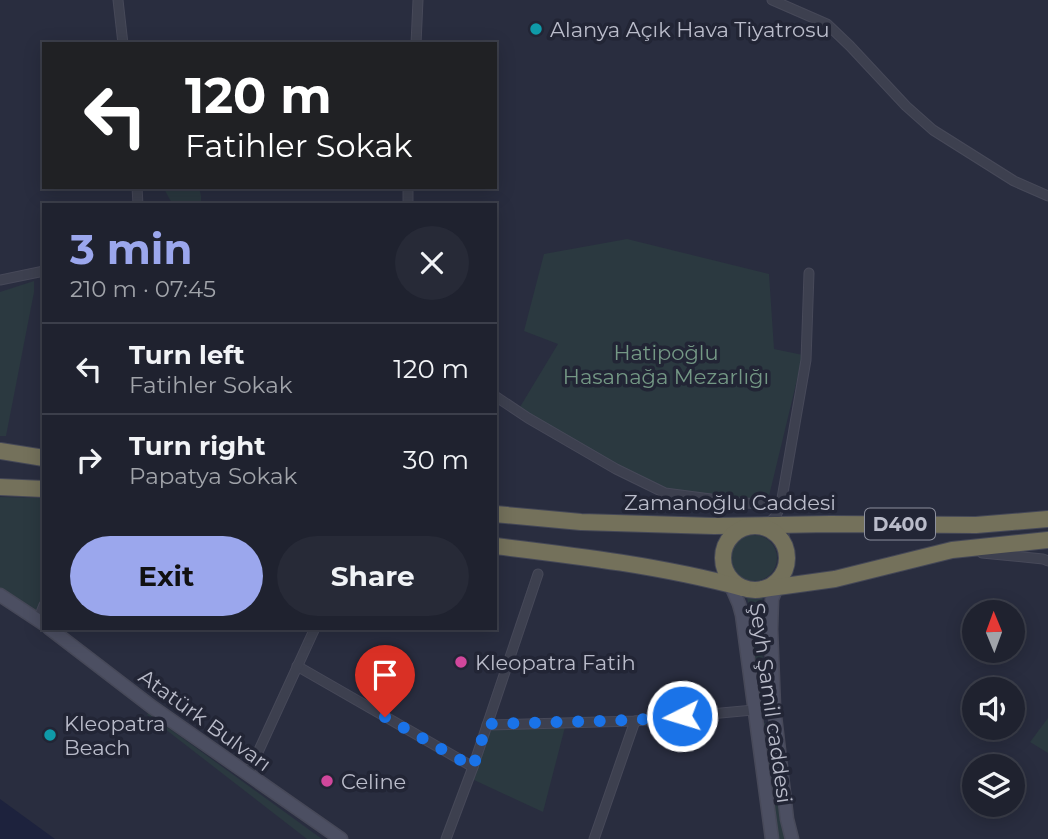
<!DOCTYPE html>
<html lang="en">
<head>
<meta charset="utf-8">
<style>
  body { margin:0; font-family:Montserrat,sans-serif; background:#272a37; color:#f1f3f6; height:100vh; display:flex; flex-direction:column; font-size:26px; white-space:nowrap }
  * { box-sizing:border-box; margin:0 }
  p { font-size:23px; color:#a1a4aa }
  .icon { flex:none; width:38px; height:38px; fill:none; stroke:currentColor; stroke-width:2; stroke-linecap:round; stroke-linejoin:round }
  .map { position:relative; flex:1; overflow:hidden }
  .panel { position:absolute; left:42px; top:203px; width:455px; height:427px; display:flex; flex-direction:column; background:#1f222f; border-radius:0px; box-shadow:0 4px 18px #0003,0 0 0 2px #3c3f4b }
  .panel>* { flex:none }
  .banner { position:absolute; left:42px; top:42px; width:455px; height:147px; border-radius:0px; box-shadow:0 4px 18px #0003,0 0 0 2px #3c3f4b; background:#202124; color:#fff; overflow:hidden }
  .needle { width:46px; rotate:359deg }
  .tools { position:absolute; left:962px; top:600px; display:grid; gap:14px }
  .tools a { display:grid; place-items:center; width:63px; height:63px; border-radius:50%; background:#1f222f; box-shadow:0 4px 18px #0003,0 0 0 2px #3c3f4b; font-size:35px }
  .pin { position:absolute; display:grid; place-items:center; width:60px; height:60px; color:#fff; margin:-72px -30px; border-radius:50% 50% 50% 0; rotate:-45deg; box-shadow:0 0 7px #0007 }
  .pin .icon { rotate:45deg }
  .me { position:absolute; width:77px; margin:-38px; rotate:265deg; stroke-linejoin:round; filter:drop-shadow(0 0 5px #0008) }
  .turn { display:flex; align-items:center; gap:24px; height:147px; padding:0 28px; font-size:32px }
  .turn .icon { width:91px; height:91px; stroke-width:2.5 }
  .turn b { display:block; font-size:49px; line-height:60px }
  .round { display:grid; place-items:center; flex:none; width:74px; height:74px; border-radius:37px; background:#272a37 }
  .headline { display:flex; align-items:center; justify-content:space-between; height:119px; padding:0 28px }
  h1 { font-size:42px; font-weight:700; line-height:52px; color:#9ba7ed }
  .action { display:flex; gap:14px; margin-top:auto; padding:14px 28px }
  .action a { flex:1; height:80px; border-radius:42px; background:#9ba7ed; color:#111; font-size:28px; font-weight:700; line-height:80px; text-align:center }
  .action a+a { background:#272a37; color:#f1f3f6 }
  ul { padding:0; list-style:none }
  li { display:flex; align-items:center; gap:21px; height:91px; padding:0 28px; border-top:2px solid #3c3f4b }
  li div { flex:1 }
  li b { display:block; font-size:26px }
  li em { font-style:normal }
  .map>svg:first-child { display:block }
  .green { fill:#2b3940 }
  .water { fill:#1d223d }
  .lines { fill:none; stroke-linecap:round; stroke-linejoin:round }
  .street-casing { stroke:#474959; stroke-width:11 }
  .secondary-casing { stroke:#474959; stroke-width:15 }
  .highway-casing { stroke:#454857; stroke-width:18 }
  .street { stroke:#3d404f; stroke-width:9 }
  .secondary { stroke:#4c4f62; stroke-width:12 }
  .highway { stroke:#74715b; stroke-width:16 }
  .route { stroke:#1a73e8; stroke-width:12; stroke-dasharray:0 21.6 }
  .culture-dot { fill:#0f9aa8; stroke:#222535; stroke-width:2.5 }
  .hotel-dot { fill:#d1479c; stroke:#222535; stroke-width:2.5 }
  .labels { text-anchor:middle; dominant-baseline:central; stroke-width:7; stroke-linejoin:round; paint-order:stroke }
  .shield { fill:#222535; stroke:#8c8f9d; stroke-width:2 }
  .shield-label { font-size:19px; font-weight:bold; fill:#babcca }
  .poi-label { font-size:21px; fill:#babcca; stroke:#222535; text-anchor:start }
  .park-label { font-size:21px; fill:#749885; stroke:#222535 }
  .street-label { font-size:21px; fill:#babcca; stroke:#222535 }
</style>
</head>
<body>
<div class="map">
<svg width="1048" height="839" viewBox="0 0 1048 839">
  <rect width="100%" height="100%" fill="#292d3f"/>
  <g class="green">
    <polygon points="163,187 199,187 201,196 201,205 173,205"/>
    <polygon points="627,239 769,274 774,349 803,355 769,496 751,499 674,491 648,481 584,448 520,407 558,344 524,331 544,254"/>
    <polygon points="34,281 34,292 6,436 0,436 0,292"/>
    <polygon points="0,497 44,498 44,594 36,614 0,591"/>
    <circle cx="754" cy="558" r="23"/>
    <polygon points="746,594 763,597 759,615 766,696 759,696 751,614"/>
    <polygon points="148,713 322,839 307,839 147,715"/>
    <polygon points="1048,718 1048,753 1030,742"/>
    <polygon points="763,722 769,725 780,818 785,839 778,839 776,832"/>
    <polygon points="565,727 543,812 472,779 490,728"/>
  </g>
  <polygon class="water" points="0,799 55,839 0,839"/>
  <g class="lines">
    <defs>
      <g id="street">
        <polyline points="118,0 123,44"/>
        <polyline points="772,0 827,24 850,46 906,106 933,130 1014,181 1048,196"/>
        <polyline points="416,44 418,0"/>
        <polyline points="137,187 138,205"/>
        <polyline points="408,205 408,187"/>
        <polyline points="0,280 44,271"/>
        <polyline points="495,396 528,418 616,469 665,493 741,503 781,504"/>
        <polyline points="783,523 785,547"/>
        <polyline points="768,524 776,516 781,504 806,360 809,273"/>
        <polyline points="982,553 1043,559 1048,561"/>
        <polyline points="38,620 44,605"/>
        <polyline points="297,666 473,767"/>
        <polyline points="487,725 635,721 774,708"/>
        <polyline points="248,774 315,628"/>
        <polyline points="446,839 473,767 538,574"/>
        <polyline points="594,839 635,721"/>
      </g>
      <g id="secondary">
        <polyline points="726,574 739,604 742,615 772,839"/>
        <polyline points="781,577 772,599 771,629 774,708 787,819 792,839"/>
        <polyline points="0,595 44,624"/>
        <polyline points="49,628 152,707 341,839"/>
      </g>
      <g id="highway">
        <polyline points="0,451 44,458"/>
        <polyline points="0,487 44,489"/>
        <polyline points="495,514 581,522 714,526 830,524 976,525 1048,519"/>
        <circle cx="755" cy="558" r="32"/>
        <path d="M495 546C578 556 662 566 743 588"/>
        <polyline points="763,589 835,579 952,550 1048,540"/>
      </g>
    </defs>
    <use href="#street" class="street-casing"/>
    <use href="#secondary" class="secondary-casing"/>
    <use href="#highway" class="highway-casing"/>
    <use href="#street" class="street"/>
    <use href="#secondary" class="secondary"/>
    <use href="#highway" class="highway"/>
  </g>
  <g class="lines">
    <polyline class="route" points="385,717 473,767 487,724 635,720 682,716"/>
  </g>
  <g class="culture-dot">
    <circle cx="536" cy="29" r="7"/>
    <circle cx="50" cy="735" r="7"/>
  </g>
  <g class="hotel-dot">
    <circle cx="461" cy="662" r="7"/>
    <circle cx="327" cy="781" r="7"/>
  </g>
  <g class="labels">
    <rect class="shield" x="865" y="508.5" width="70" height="31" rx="5"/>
    <g class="shield-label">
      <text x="900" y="524">D400</text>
    </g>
    <g class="poi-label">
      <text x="550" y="29">Alanya Açık Hava Tiyatrosu</text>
      <text x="475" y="662">Kleopatra Fatih</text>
      <text x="64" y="723">Kleopatra<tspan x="64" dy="24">Beach</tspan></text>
      <text x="341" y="781">Celine</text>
    </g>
    <g class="park-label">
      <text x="666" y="352">Hatipoğlu<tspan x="666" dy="24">Hasanağa Mezarlığı</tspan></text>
    </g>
    <g class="street-label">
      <text x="730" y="502">Zamanoğlu Caddesi</text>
      <text transform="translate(771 703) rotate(82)">Şeyh Şamil caddesi</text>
      <text transform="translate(205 720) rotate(36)">Atatürk Bulvarı</text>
    </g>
  </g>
</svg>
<div class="tools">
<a><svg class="needle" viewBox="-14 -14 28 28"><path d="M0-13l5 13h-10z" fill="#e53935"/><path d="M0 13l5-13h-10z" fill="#a1a4aa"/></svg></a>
<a><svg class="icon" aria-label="sound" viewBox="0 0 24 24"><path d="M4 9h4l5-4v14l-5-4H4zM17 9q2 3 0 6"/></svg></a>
<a><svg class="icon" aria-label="layers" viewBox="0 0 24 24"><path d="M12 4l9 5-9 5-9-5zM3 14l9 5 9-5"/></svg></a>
</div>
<div class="pin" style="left:385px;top:717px;background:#d93025"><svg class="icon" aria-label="arrive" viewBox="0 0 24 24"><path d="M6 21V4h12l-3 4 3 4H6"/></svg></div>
<svg class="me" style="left:682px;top:716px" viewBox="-20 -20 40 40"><circle r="17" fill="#1a73e8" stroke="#fff" stroke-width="3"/><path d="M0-11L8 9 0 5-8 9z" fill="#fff"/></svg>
<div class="banner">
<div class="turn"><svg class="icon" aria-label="left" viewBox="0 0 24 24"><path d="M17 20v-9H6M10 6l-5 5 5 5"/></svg><div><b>120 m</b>Fatihler Sokak</div></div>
</div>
<section class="panel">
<div class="headline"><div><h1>3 min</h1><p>210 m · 07:45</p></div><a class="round"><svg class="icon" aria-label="close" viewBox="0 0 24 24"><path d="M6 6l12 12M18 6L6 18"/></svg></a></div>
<ul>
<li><svg class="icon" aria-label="left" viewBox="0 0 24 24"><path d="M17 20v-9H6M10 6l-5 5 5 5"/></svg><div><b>Turn left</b><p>Fatihler Sokak</p></div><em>120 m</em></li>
<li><svg class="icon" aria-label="right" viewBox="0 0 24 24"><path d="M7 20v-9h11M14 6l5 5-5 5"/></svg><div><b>Turn right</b><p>Papatya Sokak</p></div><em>30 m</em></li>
</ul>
<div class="action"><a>Exit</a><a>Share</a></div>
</section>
</div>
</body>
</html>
